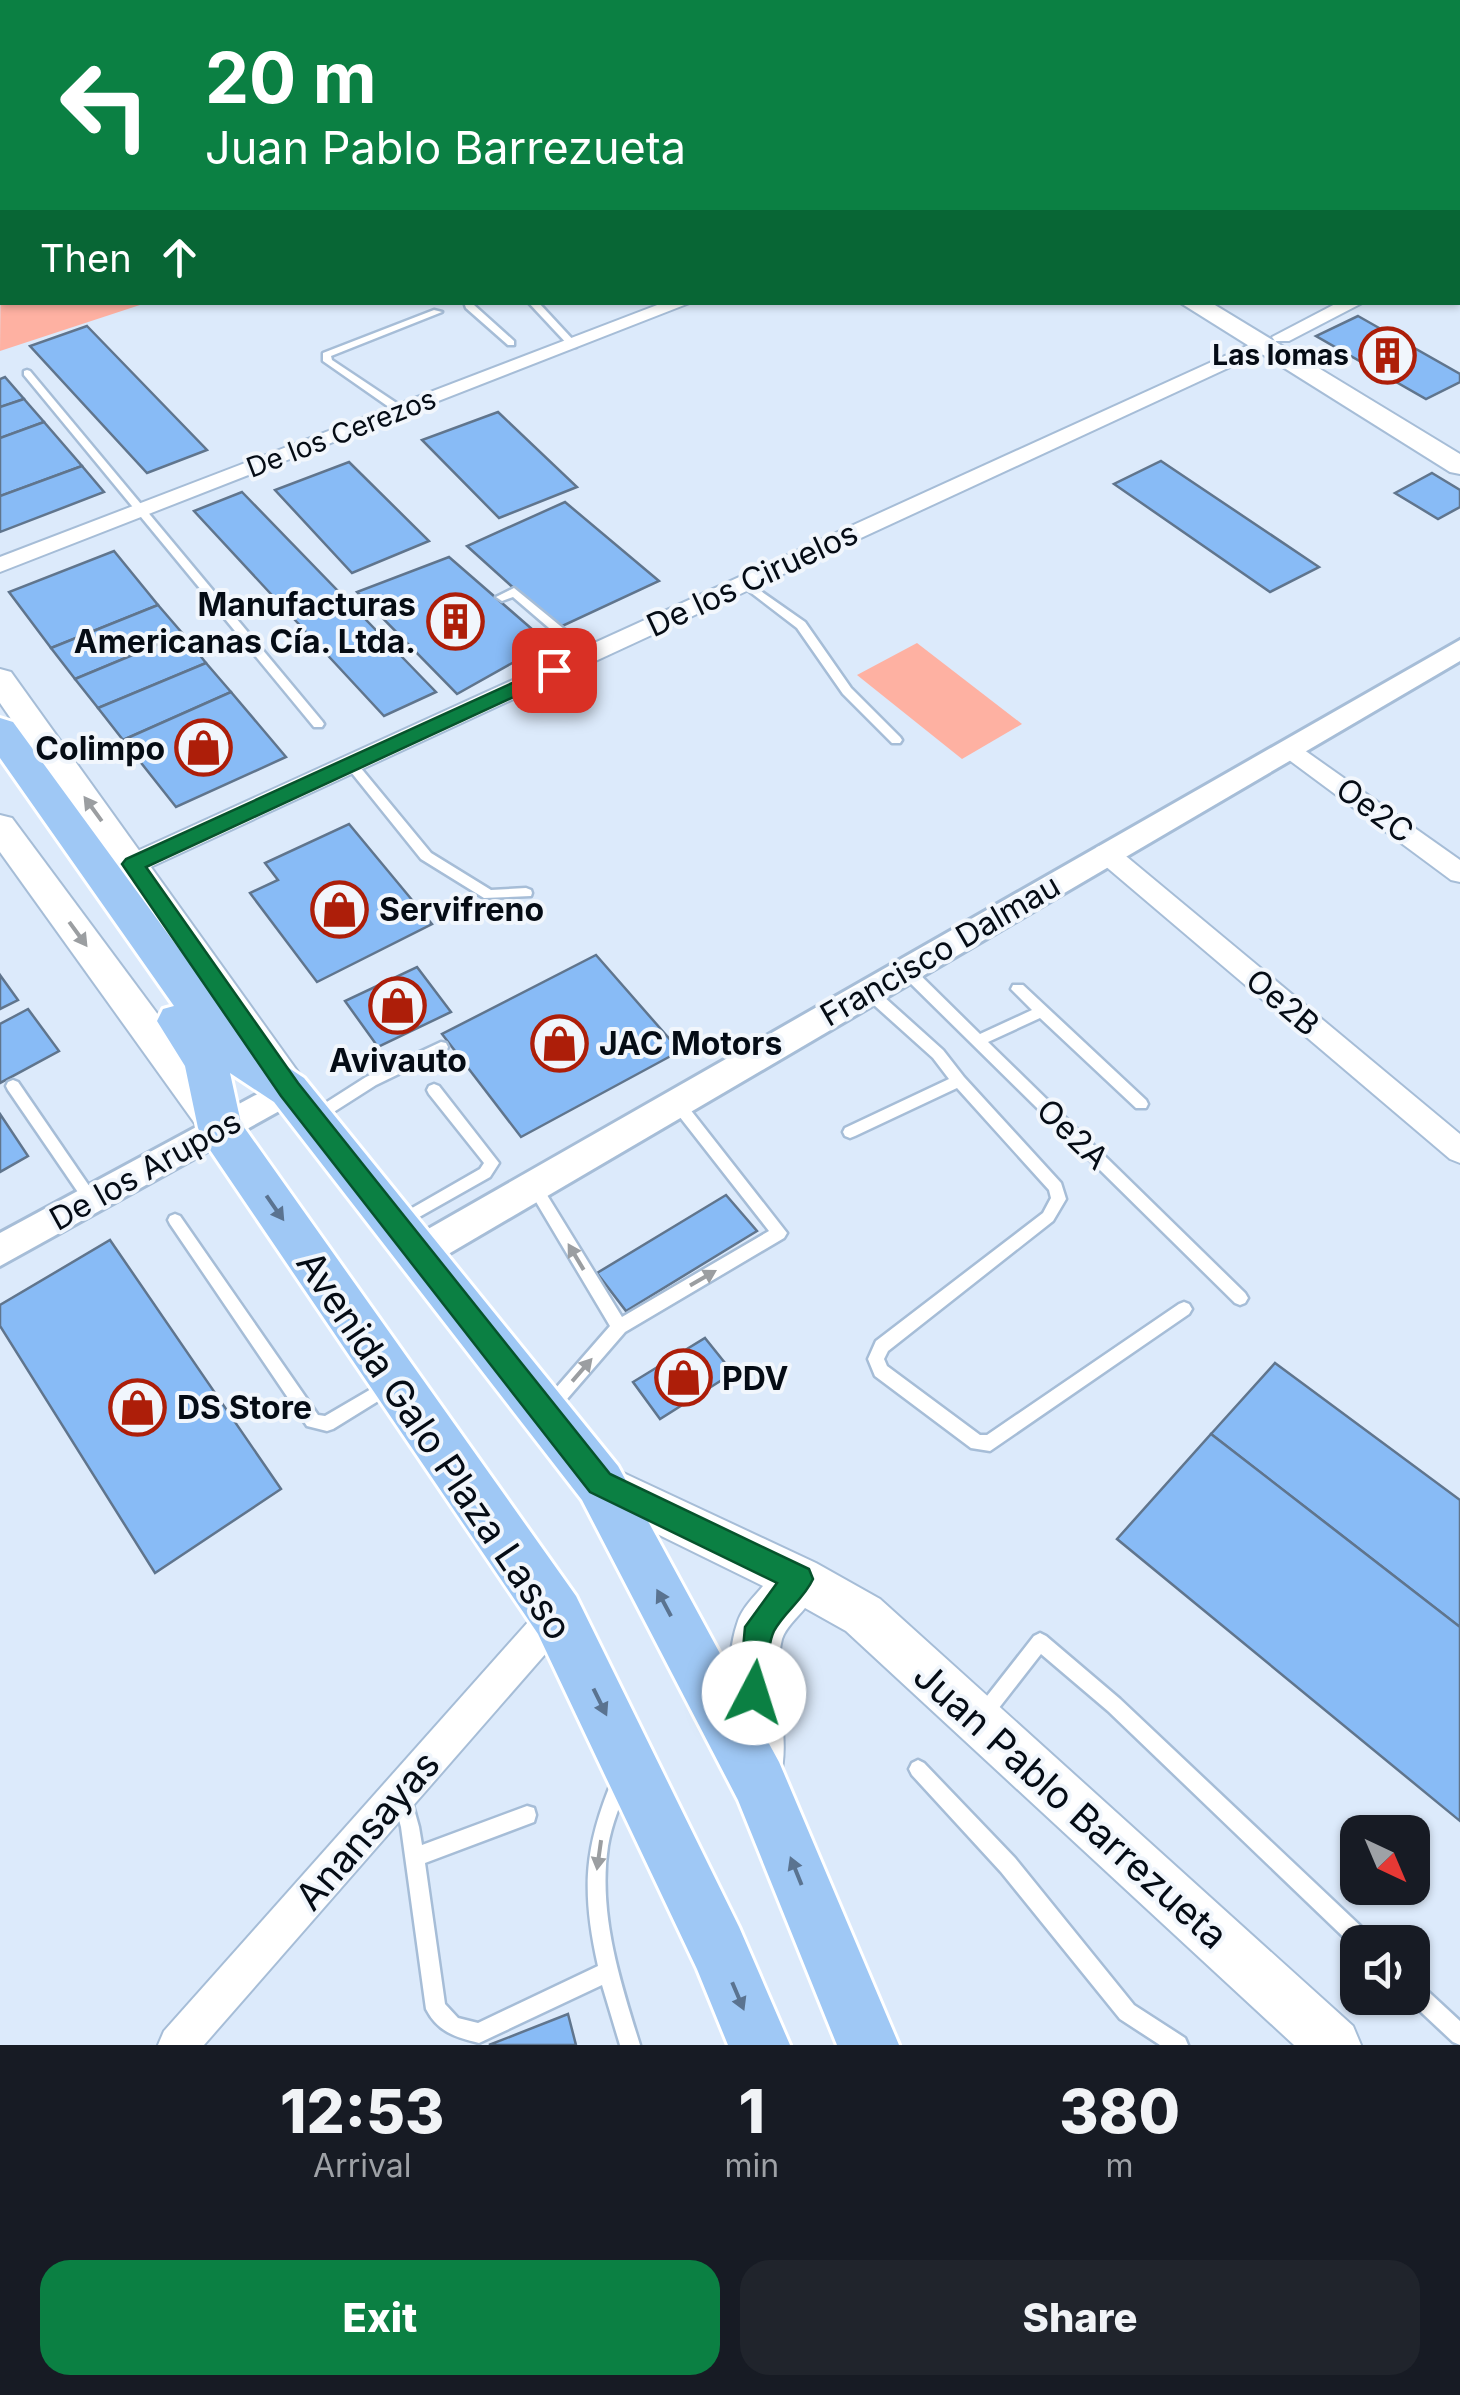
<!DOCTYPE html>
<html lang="en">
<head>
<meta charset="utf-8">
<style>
  body { margin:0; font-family:Inter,sans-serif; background:#20242c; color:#f1f3f6; height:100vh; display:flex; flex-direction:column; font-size:38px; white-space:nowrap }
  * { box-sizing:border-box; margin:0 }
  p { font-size:32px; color:#9ea1a6 }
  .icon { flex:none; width:55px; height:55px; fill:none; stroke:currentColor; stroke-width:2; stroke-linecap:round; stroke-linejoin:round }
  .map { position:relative; height:2045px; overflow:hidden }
  .panel { display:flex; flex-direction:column; background:#171b24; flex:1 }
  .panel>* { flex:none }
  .banner { position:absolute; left:0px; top:0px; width:1460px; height:305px; box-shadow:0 2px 8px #0004; background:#0b8043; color:#fff; overflow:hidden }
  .needle { width:65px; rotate:136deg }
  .tools { position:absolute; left:1340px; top:1815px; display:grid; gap:20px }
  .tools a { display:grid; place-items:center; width:90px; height:90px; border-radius:20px; background:#171b24; box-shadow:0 2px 8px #0004; font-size:50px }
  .pin { position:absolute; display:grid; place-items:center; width:85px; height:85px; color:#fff; margin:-42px; border-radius:20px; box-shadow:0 5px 15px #0006 }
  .me { position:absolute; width:110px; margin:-55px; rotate:5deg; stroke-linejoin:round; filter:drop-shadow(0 0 8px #0008) }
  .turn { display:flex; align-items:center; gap:35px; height:210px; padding:0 40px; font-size:45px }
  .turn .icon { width:130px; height:130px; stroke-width:2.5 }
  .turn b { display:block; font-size:70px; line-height:85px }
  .then { display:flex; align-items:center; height:95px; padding:0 40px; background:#0003; gap:20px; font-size:38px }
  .eta { display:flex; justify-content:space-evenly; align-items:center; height:170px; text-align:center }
  .eta b { font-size:60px; font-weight:800; line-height:70px }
  .cta { display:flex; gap:20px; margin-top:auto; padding:20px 40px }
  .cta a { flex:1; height:115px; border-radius:30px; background:#0b8043; color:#fff; font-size:40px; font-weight:800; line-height:115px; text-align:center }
  .cta a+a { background:#20242c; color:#f1f3f6 }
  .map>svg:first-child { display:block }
  .green { fill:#feb1a2 }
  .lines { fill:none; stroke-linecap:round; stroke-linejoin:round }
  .stream { stroke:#df8f7f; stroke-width:5 }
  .building { fill:#88bbf6; stroke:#60758d; stroke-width:2.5 }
  .service-casing { stroke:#a6bdd7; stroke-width:5 }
  .minor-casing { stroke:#a6bdd7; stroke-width:4 }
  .tertiary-casing { stroke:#a6bdd7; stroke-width:6 }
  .secondary-casing { stroke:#a6bdd7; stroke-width:4 }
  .primary-casing { stroke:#fff; stroke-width:6 }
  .service { fill:#fff; fill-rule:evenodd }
  .minor { fill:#fff; fill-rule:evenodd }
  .tertiary { fill:#fff; fill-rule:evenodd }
  .secondary { fill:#fff; fill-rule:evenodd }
  .primary { fill:#9fc8f5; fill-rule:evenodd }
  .oneway { fill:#9b9ea1 }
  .oneway2 { fill:#5a7390 }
  .route { fill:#0b8043; stroke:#07532c; stroke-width:2.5 }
  .labels { text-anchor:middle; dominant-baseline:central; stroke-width:8; stroke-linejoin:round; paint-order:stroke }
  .far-poi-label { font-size:28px; font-weight:bold; fill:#050c15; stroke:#f1f6fc; text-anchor:end }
  .far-street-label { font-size:28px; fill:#050c15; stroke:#f1f6fc }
  .street-label { font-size:32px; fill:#050c15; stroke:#f1f6fc }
  .poi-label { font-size:32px; font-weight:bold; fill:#050c15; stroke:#f1f6fc; text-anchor:start }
  .near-street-label { font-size:38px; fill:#050c15; stroke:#f1f6fc }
</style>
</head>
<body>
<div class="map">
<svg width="1460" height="2045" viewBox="0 0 1460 2045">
  <rect width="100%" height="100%" fill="#dceafb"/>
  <g class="green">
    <polygon points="2,126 2,302 146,303 0,351"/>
    <polygon points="917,643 1022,724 962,759 857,675"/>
  </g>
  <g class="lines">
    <polyline class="stream" points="892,2 902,0"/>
  </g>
  <g class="building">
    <polygon points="1358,316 1460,374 1460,382 1426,399 1316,336"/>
    <polygon points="87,326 207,450 147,473 30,346"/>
    <polygon points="5,377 24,399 0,407 0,379"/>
    <polygon points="24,399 44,422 0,438 0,407"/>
    <polygon points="498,412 577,487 499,518 422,440"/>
    <polygon points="44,422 82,466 0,496 0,438"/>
    <polygon points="1161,461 1319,567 1270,592 1114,484"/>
    <polygon points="349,462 429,541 352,573 275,490"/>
    <polygon points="82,466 104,492 0,532 0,496"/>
    <polygon points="1432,473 1460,490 1460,507 1438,519 1395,493"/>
    <polygon points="242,492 436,692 384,716 194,511"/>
    <polygon points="565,502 659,581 558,628 467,546"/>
    <polygon points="114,551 158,605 51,648 9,592"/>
    <polygon points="449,557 548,643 457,694 357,592"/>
    <polygon points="158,605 183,634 75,679 51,648"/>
    <polygon points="183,634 206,663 98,708 75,679"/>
    <polygon points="206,663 231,692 123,740 98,708"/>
    <polygon points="231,692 286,757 176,807 123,740"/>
    <polygon points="349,824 432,924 317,982 250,893 278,880 265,863"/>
    <polygon points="596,955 680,1051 521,1137 442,1034"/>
    <polygon points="417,967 451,1012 378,1047 345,1001"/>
    <polygon points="0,975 18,1000 0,1009"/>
    <polygon points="28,1009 59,1051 0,1083 0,1024"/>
    <polygon points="0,1114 28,1156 0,1172"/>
    <polygon points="726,1195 757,1231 626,1311 597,1273"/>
    <polygon points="110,1240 281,1489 155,1573 0,1326 0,1305"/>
    <polygon points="705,1338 733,1373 660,1419 633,1382"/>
    <polygon points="1275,1363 1460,1500 1460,1627 1211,1434"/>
    <polygon points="1211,1434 1460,1627 1460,1821 1117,1539"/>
    <polygon points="568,2014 576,2045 489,2045"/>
  </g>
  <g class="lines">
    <defs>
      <g id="service">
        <polygon points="286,0 296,0 298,2 289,2"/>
        <polygon points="645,0 654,0 656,2 648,2"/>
        <rect x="0" y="108" width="2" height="6"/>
        <polygon points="0,134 2,135 2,139 0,140"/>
        <polygon points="0,153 2,154 2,161 0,161"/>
        <polygon points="1458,191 1460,192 1460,198 1458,197"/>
        <polygon points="2,210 2,218 0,219 0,211"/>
        <rect x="0" y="235" width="2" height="6"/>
        <polygon points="1458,247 1460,248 1460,254 1458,253"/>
        <polygon points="464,302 474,302 474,305 514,341 514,345 508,345 466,308"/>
        <polygon points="528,302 538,302 576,343 576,347 570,347"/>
        <polygon points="434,310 442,312 331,356 332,360 404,408 404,412 396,412 323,361 323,353"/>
        <polygon points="27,370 30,371 322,721 324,724 322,727 314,727 24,375 24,371"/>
        <polygon points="745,580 805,622 851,688 900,737 902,740 900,743 892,743 843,694 797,628 741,585 739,583"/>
        <polygon points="514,588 592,652 592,658 584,658 513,597 502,601 496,597"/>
        <polygon points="351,760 355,761 431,853 491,890 526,888 531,890 532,893 531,896 484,898 421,859 347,767 345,764 347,761"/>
        <polygon points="906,965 911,966 980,1034 1032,1010 1011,989 1013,985 1023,985 1146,1100 1148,1104 1146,1108 1136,1108 1040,1018 988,1042 1245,1293 1248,1298 1245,1303 1240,1305 1235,1303 901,974 899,970 901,966"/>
        <polygon points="869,987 874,988 943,1050 964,1077 1061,1183 1066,1199 1053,1221 888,1351 884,1359 887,1366 980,1435 987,1435 1179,1304 1184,1302 1189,1304 1192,1309 1189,1314 990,1451 971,1448 875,1376 868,1359 876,1341 1043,1213 1051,1198 1049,1190 957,1088 855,1136 850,1138 845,1136 843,1132 845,1128 949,1079 933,1058 864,996 862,992"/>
        <polygon points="441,1042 446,1043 448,1047 446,1051 376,1085 318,1122 308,1122 306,1118 308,1114 366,1077"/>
        <polygon points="13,1080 18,1082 96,1196 98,1200 96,1204 91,1206 86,1204 8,1090 6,1086 8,1082"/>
        <polygon points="434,1084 439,1086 499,1163 490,1177 398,1229 393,1227 391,1223 393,1219 480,1169 484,1163 429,1094 427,1090 429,1086"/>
        <polygon points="677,1097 682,1099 787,1233 784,1238 625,1332 554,1414 548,1416 542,1414 540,1409 542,1404 610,1326 529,1190 527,1186 529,1182 534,1180 539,1182 622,1317 769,1231 672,1107 670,1103 672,1099"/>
        <polygon points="175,1214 180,1216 318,1415 325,1416 390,1378 396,1380 398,1385 396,1390 333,1429 327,1431 307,1426 170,1224 168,1220 170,1216"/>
        <polygon points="1040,1633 1046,1636 1120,1699 1370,1935 1372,1942 1358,1942 1356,1949 1108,1711 1041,1654 988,1722 982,1725 976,1722 973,1716 976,1710 1034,1636"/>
        <polygon points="918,1760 924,1763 1015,1858 1134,2005 1185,2038 1188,2045 1160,2045 1120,2019 1001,1872 912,1775 909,1769 912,1763"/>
        <path d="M621 1771 627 1774 630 1780C621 1802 612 1823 608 1846 598 1914 620 1981 640 2045H620L602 1985 479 2043C455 2037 438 2032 426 2009L401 1827 393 1798 395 1791 402 1789 409 1791 419 1827 422 1845 527 1806 534 1808 536 1815 534 1822 425 1863 445 2004 458 2018 478 2023 598 1966C581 1890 584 1845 615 1774Z"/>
        <polygon points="1412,1980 1419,1983 1460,2021 1460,2045 1453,2042 1406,1998 1412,1998"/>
      </g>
      <g id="minor">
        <polygon points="852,0 870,0 872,2 854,2"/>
        <polygon points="1190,0 1209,0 1211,2 1192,2"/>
        <polygon points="1323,0 1342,0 1344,2 1325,2"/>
        <polygon points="1460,1 1460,11 1458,12 1456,2"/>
        <polygon points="665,302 692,302 0,572 0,557"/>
        <polygon points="1339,302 1364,302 1289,341 1275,341 1272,337"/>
        <polygon points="1262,339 1269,341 1269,349 142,871 124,871 120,864 124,857"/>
        <polygon points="1290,740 1460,860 1460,882 1451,880 1281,754 1278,748"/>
        <polygon points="1106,844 1115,847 1460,1134 1460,1163 1450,1159 1097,859 1093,853 1097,847"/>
        <polygon points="557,1598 569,1603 574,1615 569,1627 204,2045 158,2045 164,2031 545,1603"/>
      </g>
      <g id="tertiary">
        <rect x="0" y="115" width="2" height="12"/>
        <polygon points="1460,640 1460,661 433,1263 420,1267 407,1263 402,1252 407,1241"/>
        <polygon points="289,1077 301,1081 306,1090 301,1099 0,1266 0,1233"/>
      </g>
      <g id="secondary">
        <polygon points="699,0 722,0 723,2 700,2"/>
        <polygon points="1179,302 1210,302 1460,454 1460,474 1450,472"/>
        <polygon points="0,669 11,672 303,1079 308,1090 303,1101 289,1105 275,1101 0,703"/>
        <polygon points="0,815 12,818 234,1117 240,1128 234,1139 220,1144 206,1139 0,852"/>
        <path d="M600 1462 816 1563 880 1599 1353 2026 1361 2045H1294L846 1631 805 1608C798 1617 785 1628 782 1639 770 1687 795 1742 777 1787L759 1794 741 1787C726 1750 724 1662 737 1624 741 1609 753 1598 763 1586L584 1498 577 1483 584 1468Z"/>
      </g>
      <polygon id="primary" points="0,718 13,722 244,1038 304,1078 618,1466 779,1762 899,2045 837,2045 738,1800 582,1500 274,1102 230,1073 241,1123 576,1596 739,1927 790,2045 728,2045 697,1969 538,1634 204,1141 198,1128 185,1066 157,1021 163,1009 174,1006 0,758"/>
    </defs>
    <use href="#service" class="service-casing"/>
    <use href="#minor" class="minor-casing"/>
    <use href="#tertiary" class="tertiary-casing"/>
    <use href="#secondary" class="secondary-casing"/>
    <use href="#primary" class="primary-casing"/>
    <use href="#service" class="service"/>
    <use href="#minor" class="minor"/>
    <use href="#tertiary" class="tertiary"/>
    <use href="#secondary" class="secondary"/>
    <use href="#primary" class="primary"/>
  </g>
  <defs><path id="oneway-solid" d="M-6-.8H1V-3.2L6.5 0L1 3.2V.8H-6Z" transform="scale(2.5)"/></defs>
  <g class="oneway">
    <use href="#oneway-solid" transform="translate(93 809) rotate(-126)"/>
    <use href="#oneway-solid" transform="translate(78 934) rotate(54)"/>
    <use href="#oneway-solid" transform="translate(576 1257) rotate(-121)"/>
    <use href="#oneway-solid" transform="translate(703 1278) rotate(-30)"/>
    <use href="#oneway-solid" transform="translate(582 1370) rotate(-49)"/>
    <use href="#oneway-solid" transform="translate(599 1855) rotate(98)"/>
  </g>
  <g class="oneway2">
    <use href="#oneway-solid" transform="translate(275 1208) rotate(55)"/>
    <use href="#oneway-solid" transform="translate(664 1603) rotate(-118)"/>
    <use href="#oneway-solid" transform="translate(600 1702) rotate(64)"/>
    <use href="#oneway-solid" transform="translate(796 1871) rotate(-112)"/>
    <use href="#oneway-solid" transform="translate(738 1996) rotate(67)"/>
  </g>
  <path class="route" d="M554 664 561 666V675L146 867 298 1083 610 1474 809 1569 813 1579C804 1599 784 1612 774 1631 764 1652 773 1681 764 1703L754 1708 743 1703 739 1693 745 1627 777 1583 590 1492 281 1096 122 864 126 859Z"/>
  <defs>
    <symbol id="building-ring" viewBox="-11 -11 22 22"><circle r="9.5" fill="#f1f6fc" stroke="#ad1e09" stroke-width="1.5"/><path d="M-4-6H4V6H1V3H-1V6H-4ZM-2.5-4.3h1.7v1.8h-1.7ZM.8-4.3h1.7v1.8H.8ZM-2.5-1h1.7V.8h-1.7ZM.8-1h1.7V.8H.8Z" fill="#ad1e09"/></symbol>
    <symbol id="shop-ring" viewBox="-11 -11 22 22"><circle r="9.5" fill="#f1f6fc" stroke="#ad1e09" stroke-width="1.5"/><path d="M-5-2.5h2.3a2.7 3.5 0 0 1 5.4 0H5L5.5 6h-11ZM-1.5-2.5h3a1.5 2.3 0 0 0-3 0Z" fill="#ad1e09"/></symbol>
  </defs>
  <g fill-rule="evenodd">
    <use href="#building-ring" x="1356" y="324" width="63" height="63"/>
    <use href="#building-ring" x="424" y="590" width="63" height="63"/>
    <use href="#shop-ring" x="172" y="716" width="63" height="63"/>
    <use href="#shop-ring" x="308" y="878" width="63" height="63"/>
    <use href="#shop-ring" x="366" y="974" width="63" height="63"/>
    <use href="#shop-ring" x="528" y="1012" width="63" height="63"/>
    <use href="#shop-ring" x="652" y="1346" width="63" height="63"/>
    <use href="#shop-ring" x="106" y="1376" width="63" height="63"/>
  </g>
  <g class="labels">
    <g class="far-poi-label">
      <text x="1349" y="355">Las lomas</text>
    </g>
    <g class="far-street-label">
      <text transform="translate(341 433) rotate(-21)">De los Cerezos</text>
    </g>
    <g class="street-label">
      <text transform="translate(752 579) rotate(-25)">De los Ciruelos</text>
      <text transform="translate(1375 810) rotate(36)">Oe2C</text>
      <text transform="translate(940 950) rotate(-30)">Francisco Dalmau</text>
      <text transform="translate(1283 1002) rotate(40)">Oe2B</text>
      <text transform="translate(1073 1134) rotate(44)">Oe2A</text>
      <text transform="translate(145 1170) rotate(-29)">De los Arupos</text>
    </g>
    <g class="poi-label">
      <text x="416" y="604" text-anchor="end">Manufacturas<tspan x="416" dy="37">Americanas Cía. Ltda.</tspan></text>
      <text x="165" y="748" text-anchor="end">Colimpo</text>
      <text x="379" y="909">Servifreno</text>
      <text x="599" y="1043">JAC Motors</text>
      <text x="398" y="1060" text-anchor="middle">Avivauto</text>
      <text x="722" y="1378">PDV</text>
      <text x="177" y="1407">DS Store</text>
    </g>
    <g class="near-street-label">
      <text transform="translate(435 1445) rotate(56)">Avenida Galo Plaza Lasso</text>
      <text transform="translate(1071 1805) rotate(42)">Juan Pablo Barrezueta</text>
      <text transform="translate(367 1830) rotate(-49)">Anansayas</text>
    </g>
  </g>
</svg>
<div class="tools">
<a><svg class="needle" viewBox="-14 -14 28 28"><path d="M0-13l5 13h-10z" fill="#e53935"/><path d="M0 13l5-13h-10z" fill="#9ea1a6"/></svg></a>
<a><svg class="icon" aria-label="sound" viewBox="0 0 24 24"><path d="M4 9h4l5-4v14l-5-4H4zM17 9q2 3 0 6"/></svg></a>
</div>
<div class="pin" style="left:554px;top:670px;background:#d93025"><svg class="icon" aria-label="arrive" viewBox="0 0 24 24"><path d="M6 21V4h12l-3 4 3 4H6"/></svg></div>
<svg class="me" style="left:754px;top:1693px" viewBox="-20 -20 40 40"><circle r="19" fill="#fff"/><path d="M0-13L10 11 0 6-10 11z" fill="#0b8043"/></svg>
<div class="banner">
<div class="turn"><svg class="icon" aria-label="left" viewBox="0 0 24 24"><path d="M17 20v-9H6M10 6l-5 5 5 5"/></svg><div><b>20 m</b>Juan Pablo Barrezueta</div></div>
<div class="then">Then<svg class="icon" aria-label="ahead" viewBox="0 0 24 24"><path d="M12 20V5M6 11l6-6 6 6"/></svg></div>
</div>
</div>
<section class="panel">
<div class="eta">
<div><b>12:53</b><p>Arrival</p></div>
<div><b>1</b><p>min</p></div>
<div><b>380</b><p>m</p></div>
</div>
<div class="cta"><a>Exit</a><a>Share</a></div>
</section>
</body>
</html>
